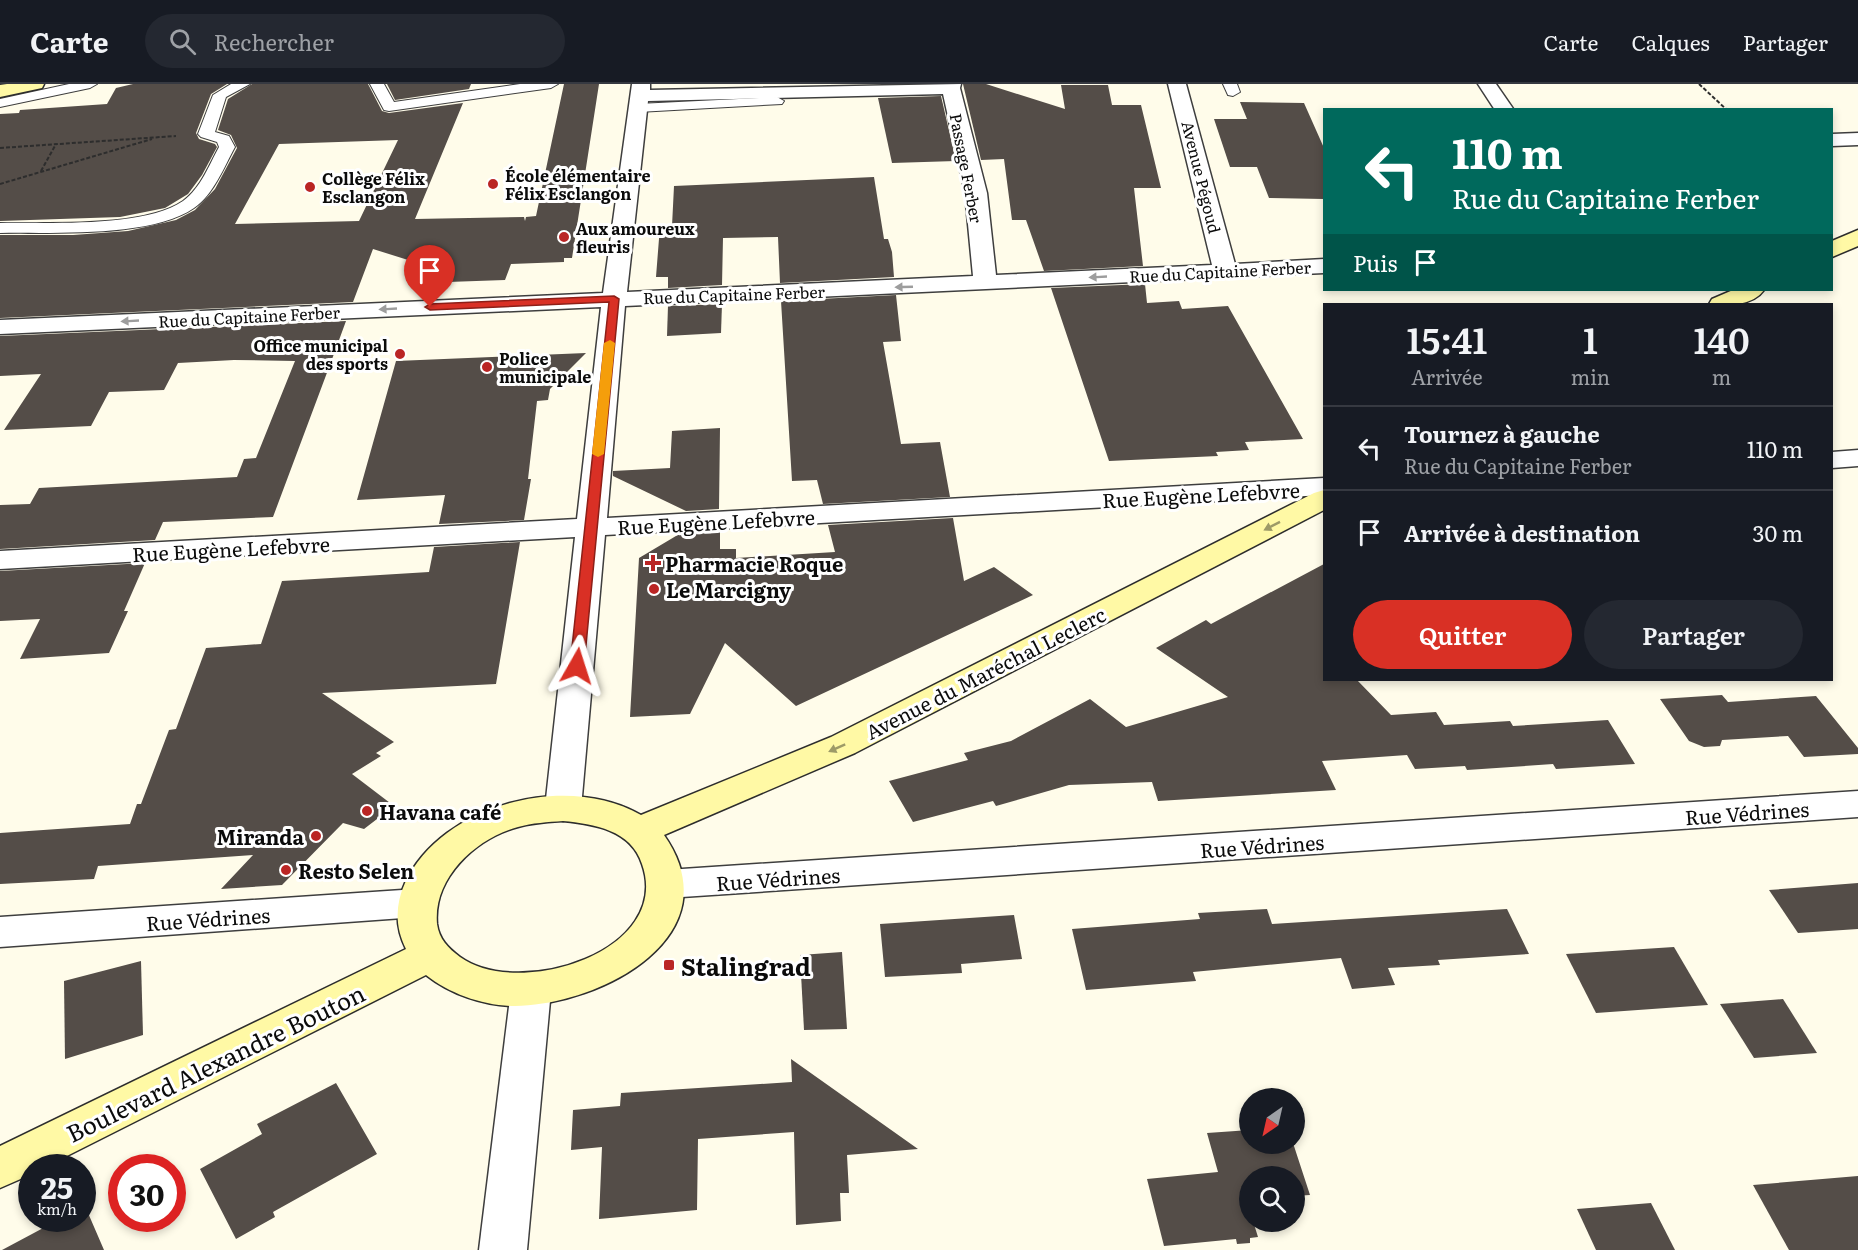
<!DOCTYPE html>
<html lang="fr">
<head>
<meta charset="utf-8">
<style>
  body { margin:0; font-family:Literata,serif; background:#242831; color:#f1f3f6; height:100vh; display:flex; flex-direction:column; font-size:22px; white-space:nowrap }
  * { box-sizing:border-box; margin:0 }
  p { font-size:20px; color:#9ea1a6 }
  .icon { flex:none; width:33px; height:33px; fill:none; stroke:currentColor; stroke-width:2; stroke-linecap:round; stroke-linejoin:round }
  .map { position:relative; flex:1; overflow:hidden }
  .drawer { position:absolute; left:1323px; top:219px; width:510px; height:378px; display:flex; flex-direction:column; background:#171b24; border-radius:0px; box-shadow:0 3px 9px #0003 }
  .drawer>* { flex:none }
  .banner { position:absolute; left:1323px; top:24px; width:510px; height:183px; border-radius:0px; box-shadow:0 3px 9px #0003; background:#00695c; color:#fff; overflow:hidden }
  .needle { width:39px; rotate:214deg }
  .controls { position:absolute; left:1239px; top:1004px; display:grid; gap:12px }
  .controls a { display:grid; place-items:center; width:66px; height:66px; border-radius:50%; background:#171b24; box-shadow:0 3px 9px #0003; font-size:30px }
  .speed { position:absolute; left:18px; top:1070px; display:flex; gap:12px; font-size:30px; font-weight:700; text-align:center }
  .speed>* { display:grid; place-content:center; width:78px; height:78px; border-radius:50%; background:#171b24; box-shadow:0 3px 9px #0003; line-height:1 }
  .speed small { font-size:15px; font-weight:400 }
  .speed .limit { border:9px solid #d22; background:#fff; color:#111 }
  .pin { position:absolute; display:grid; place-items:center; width:51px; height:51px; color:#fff; margin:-62px -26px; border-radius:50% 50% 50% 0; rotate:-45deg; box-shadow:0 0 6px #0007 }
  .pin .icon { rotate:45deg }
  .me { position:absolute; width:66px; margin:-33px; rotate:6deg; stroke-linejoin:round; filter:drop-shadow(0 0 4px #0008) }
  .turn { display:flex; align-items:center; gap:21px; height:126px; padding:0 30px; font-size:27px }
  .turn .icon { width:78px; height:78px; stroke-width:2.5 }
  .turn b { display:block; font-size:42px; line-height:51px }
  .then { display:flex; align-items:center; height:57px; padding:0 30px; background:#0003; gap:12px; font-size:22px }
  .eta { display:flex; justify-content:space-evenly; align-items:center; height:102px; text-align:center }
  .eta b { font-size:36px; font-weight:600; line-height:42px }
  .action { display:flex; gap:12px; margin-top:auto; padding:12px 30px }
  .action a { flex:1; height:69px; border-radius:36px; background:#d93025; color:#fff; font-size:24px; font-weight:600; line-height:69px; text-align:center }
  .action a+a { background:#242831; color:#f1f3f6 }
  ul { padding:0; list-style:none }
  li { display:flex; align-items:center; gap:18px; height:84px; padding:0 30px; border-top:2px solid #363941 }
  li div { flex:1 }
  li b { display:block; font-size:22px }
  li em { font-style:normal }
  header { display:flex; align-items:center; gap:36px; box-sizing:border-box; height:84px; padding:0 30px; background:#171b24; border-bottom:2px solid #363941 }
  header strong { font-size:28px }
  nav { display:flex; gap:33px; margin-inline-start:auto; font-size:21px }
  .search { width:420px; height:54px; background:#242831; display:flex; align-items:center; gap:15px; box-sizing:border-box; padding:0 21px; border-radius:33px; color:#9ea1a6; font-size:22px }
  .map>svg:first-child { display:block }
  .building { fill:#544d48; fill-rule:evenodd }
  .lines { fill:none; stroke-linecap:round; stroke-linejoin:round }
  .lane-casing { stroke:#3e3e3e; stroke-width:2 }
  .street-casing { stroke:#3e3e3e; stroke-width:3 }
  .secondary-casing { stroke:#2d2d2d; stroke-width:3 }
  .path { stroke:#2d2d2d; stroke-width:2; stroke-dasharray:4 2; stroke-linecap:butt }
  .lane { fill:#fff; fill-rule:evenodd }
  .street { fill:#fff; fill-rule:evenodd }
  .secondary { fill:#fff9a5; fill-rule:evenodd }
  .oneway { fill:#9d9d9d }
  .oneway2 { fill:#9d9a67 }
  .route { fill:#d93025; stroke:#8d1f18; stroke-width:1.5 }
  .slow { fill:#f59e0b }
  .poi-dot { fill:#ba2524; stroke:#fff; stroke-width:2 }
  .labels { text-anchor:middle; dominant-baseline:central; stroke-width:6; stroke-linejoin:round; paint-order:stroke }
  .far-street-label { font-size:16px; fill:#0b0b0b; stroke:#fff }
  .far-poi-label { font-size:16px; font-weight:bold; fill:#0b0b0b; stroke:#fff; text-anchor:start }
  .street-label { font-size:20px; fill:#0b0b0b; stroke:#fff }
  .poi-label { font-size:20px; font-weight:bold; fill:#0b0b0b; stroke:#fff; text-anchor:start }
  .near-poi-label { font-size:24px; font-weight:bold; fill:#0b0b0b; stroke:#fff; text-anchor:start }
  .near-street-label { font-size:24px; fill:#0b0b0b; stroke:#fff }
</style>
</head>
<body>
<header>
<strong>Carte</strong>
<div class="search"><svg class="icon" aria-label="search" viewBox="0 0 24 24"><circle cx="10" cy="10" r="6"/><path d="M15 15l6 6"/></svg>Rechercher</div>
<nav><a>Carte</a><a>Calques</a><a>Partager</a></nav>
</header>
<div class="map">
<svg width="1858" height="1166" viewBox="0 0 1858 1166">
  <rect width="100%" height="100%" fill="#fffcea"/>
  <g class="building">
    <polygon points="133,0 227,0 211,10 196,49 199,55 215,60 217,63 202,91 188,110 165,124 120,133 0,137 0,30 19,29 20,26 107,20 116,4"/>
    <path d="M252 0H368L382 27 389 29 463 19 415 135 524 133 525 137 526 133 536 132 564 0H599L572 174H564V178L511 180 505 196 419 199 424 181 373 165 353 218 0 234V151H73L128 147 176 136 195 126 215 105 237 64 231 51 218 46 228 15ZM398 56 359 137 235 140 279 60Z"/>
    <polygon points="387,0 471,0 469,5 395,16"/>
    <polygon points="963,0 986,0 1065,25 1061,1 1108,1 1112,21 1141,21 1161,104 1134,104 1143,182 1044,187 1026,136 1012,136 1004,75 981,76"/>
    <polygon points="941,12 956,77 892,79 878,14"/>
    <polygon points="1240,18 1304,19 1324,64 1324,115 1269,114 1257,83 1230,83 1214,35 1247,35"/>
    <polygon points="874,93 884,155 888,155 892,168 894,193 780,199 778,153 723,154 722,201 668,204 668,193 656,193 660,142 672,142 674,102"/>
    <polygon points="1145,200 1147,219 1179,217 1182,225 1228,222 1303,355 1245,358 1249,366 1216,368 1218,372 1109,377 1051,204"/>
    <polygon points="896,211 901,257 883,258 901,360 940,358 950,413 823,420 817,396 792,397 781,217"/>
    <polygon points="722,220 721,249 667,252 668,222"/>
    <polygon points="346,237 331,278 307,277 328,286 273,433 163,438 155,456 0,465 0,421 30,420 39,404 237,393 244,375 256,374 295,277 234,276 178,279 164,306 109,308 91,342 4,346 41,290 0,292 0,252"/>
    <polygon points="586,269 550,305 548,316 537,317 528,395 531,395 524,436 439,440 445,411 357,416 396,277"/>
    <polygon points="720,344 719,425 686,427 613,392 613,387 670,384 672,347"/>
    <polygon points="953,434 964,497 994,483 1033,511 796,622 725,559 690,630 630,633 639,474 681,449 720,447 720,465 736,465 736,474 835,468 828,441"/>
    <polygon points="520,458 496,600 322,609 394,658 376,669 381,672 352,690 394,722 364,745 343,739 282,801 221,805 253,771 98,782 94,795 0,800 0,749 130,740 137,720 141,720 169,646 176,645 206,564 261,560 282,497 429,488 434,463"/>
    <polygon points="145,479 124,527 128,527 109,569 20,575 40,535 0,537 0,487"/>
    <polygon points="1324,480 1324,596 1357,596 1391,631 1436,628 1444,641 1510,637 1513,642 1608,636 1635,680 1556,685 1553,680 1467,686 1465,682 1415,685 1407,671 1322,677 1336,706 1158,717 1152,698 1069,701 996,722 993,717 913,738 889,697 968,676 964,669 1011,657 1090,615 1126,643 1228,613 1156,564 1206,536 1211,540"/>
    <polygon points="1722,611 1728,618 1816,612 1858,664 1858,670 1804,673 1788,652 1722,656 1720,662 1704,663 1689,657 1660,615"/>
    <polygon points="1858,799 1858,845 1798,849 1769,806"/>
    <polygon points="1267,825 1272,840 1507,825 1529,870 1438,876 1440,881 1388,884 1395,901 1352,905 1341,874 1193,888 1196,897 1086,906 1072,845 1200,835 1198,829"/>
    <polygon points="1014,831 1022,875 961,880 962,889 885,893 880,840"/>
    <polygon points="1674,863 1708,921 1596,929 1566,870"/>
    <polygon points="842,868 847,945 804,946 800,871"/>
    <polygon points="141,877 143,951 65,975 64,897"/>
    <polygon points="1783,915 1817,969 1754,974 1720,920"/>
    <polygon points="791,975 918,1065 847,1071 849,1109 840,1109 841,1137 796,1141 794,1048 698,1055 697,1126 599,1135 602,1063 571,1066 573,1026 620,1022 621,1009 792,998"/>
    <polygon points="336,999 377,1070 273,1128 275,1133 236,1155 200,1085 262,1050 257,1040"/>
    <polygon points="1250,1046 1250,1059 1293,1059 1310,1111 1294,1112 1294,1092 1250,1092 1250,1137 1253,1137 1258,1153 1250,1154 1250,1159 1237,1160 1236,1155 1164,1162 1147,1095 1218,1088 1207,1049"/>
    <polygon points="1858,1092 1858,1166 1789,1166 1753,1101"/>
    <polygon points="1651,1119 1675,1166 1596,1166 1577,1125"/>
    <polygon points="85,1122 104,1166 2,1166 62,1134 82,1134 82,1123"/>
  </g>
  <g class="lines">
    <defs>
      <g id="lane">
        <polygon points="69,0 97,0 90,4 0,23 0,15"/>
        <path d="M231 0H250L226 13 215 48 229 52 235 63C224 83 214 110 194 124 151 154 52 148 0 149V139C48 138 144 144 183 117 201 104 209 81 219 63L217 58 201 53 198 50 213 11Z"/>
        <polygon points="370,0 384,0 394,18 520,0 558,0 551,4 389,27 384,26"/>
        <polygon points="1223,0 1237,0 1240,8 1233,12 1228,11"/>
        <polygon points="777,13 784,17 782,20 638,28 631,24 638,20"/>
      </g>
      <g id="street">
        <path d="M632 0H650V6L961 0 960 4 987 109 996 191 1212 181 1168 0H1186L1235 180 1324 175V189L625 222 607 434 1324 394V411L605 451 581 724 576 733 563 737 550 733 545 724 575 453 0 485V467L577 435 601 223 0 250V236L603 209ZM943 10 965 109 973 192 627 208 648 17Z"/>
        <polygon points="1478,0 1496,0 1514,26 1495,26"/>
        <polygon points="1858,49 1858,61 1832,62 1832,50"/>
        <polygon points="1858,366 1858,382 1832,384 1832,368"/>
        <polygon points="1858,707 1858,733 667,814 653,810 648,800 653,790 667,786"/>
        <polygon points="417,805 431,809 436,819 431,829 417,833 0,863 0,833"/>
        <polygon points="531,890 545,895 551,906 527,1166 479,1166 511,906 517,895"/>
      </g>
      <g id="secondary">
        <polygon points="7,0 44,0 42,4 0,13 0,1"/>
        <polygon points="1858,146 1858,162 1832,173 1832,157"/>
        <path d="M1733 206H1764C1753 222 1726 222 1709 220L1712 215Z"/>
        <path d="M1324 406V426L855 669 664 751C734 851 602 921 515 922 484 922 450 910 426 891L45 1083H32V1090L0 1104V1062L406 865C395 843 395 821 405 799 442 720 567 688 641 731L831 653 1314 409ZM563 737C594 740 631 746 642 780 673 867 520 916 460 873 448 864 439 855 437 840 433 794 475 755 518 743 532 739 548 738 563 737Z"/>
      </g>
    </defs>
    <use href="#lane" class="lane-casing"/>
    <use href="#street" class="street-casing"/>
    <use href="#secondary" class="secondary-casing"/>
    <g class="path">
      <polyline points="1699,0 1727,26"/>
      <polyline points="0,64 176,52"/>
      <polyline points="41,87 56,60"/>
      <polyline points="0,100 152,55"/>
    </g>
    <use href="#lane" class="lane"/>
    <use href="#street" class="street"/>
    <use href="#secondary" class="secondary"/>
  </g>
  <defs><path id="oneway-solid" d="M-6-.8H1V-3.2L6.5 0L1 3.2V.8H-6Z" transform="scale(1.5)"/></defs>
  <g class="oneway">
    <use href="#oneway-solid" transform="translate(1098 193) rotate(177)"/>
    <use href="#oneway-solid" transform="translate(904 203) rotate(178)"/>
    <use href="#oneway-solid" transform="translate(388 225) rotate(177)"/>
    <use href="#oneway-solid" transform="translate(130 237) rotate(177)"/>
  </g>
  <g class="oneway2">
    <use href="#oneway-solid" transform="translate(1272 442) rotate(153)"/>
    <use href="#oneway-solid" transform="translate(837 664) rotate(156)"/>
  </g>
  <polygon class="route" points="614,212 619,215 584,582 577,587 570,582 609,218 430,226 425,223 430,220"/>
  <polygon class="slow" points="610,256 615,259 604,370 598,373 592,370 604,259"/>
  <g class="poi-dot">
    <circle cx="493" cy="100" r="6"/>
    <circle cx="310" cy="103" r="6"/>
    <circle cx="564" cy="153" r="6"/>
    <circle cx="400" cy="270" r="6"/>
    <circle cx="487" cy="283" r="6"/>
    <path d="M650 470h6v6h6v6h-6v6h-6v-6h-6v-6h6z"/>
    <circle cx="654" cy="505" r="6"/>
    <circle cx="367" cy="727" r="6"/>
    <circle cx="316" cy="752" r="6"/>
    <circle cx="286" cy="786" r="6"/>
    <rect x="663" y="875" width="12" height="12" rx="3"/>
  </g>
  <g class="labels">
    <g class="far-street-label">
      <text transform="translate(967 84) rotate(79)">Passage Ferber</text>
      <text transform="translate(1202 93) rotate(76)">Avenue Pégoud</text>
      <text transform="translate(1220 187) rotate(-3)">Rue du Capitaine Ferber</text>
      <text transform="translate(734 210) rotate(-2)">Rue du Capitaine Ferber</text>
      <text transform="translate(249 232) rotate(-3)">Rue du Capitaine Ferber</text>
    </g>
    <g class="far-poi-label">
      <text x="505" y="91">École élémentaire<tspan x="505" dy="18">Félix Esclangon</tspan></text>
      <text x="322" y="94">Collège Félix<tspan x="322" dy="18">Esclangon</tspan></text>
      <text x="576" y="144">Aux amoureux<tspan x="576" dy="18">fleuris</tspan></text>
      <text x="388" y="261" text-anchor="end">Office municipal<tspan x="388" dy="18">des sports</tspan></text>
      <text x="499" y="274">Police<tspan x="499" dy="18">municipale</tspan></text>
    </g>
    <g class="street-label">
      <text transform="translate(1201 410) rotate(-3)">Rue Eugène Lefebvre</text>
      <text transform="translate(716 437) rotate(-3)">Rue Eugène Lefebvre</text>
      <text transform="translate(231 464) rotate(-3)">Rue Eugène Lefebvre</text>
      <text transform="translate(985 588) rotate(-27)">Avenue du Maréchal Leclerc</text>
      <text transform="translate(1747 728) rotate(-4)">Rue Védrines</text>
      <text transform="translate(1262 761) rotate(-4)">Rue Védrines</text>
      <text transform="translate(778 794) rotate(-4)">Rue Védrines</text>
      <text transform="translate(208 834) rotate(-4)">Rue Védrines</text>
    </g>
    <g class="poi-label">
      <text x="665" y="479">Pharmacie Roque</text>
      <text x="666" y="505">Le Marcigny</text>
      <text x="379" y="727">Havana café</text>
      <text x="304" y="752" text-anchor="end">Miranda</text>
      <text x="298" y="786">Resto Selen</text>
    </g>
    <g class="near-poi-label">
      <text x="681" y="881">Stalingrad</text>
    </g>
    <g class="near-street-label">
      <text transform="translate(215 978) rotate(-26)">Boulevard Alexandre Bouton</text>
    </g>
  </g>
</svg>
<div class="controls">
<a><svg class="needle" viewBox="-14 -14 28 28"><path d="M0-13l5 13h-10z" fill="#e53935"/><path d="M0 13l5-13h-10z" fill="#9ea1a6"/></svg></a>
<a><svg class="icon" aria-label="search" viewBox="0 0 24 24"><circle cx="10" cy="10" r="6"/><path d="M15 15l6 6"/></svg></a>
</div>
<div class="speed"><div>25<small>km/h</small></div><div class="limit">30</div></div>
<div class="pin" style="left:430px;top:223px;background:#d93025"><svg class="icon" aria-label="arrive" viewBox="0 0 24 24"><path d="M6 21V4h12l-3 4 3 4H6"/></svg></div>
<svg class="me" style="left:577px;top:582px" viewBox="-20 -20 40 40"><path d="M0-17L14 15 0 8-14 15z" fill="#d93025" stroke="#fff" stroke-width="4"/></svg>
<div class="banner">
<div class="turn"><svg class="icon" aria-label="left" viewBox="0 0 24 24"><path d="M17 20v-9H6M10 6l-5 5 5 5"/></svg><div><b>110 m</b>Rue du Capitaine Ferber</div></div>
<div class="then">Puis<svg class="icon" aria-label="arrive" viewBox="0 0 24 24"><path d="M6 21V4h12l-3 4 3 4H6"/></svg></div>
</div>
<section class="drawer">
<div class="eta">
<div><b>15:41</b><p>Arrivée</p></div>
<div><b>1</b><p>min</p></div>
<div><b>140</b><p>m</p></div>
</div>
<ul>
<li><svg class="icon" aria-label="left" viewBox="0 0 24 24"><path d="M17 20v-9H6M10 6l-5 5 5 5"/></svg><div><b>Tournez à gauche</b><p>Rue du Capitaine Ferber</p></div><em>110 m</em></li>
<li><svg class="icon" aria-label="arrive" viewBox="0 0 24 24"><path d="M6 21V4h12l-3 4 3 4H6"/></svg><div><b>Arrivée à destination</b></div><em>30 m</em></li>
</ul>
<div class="action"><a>Quitter</a><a>Partager</a></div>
</section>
</div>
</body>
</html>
